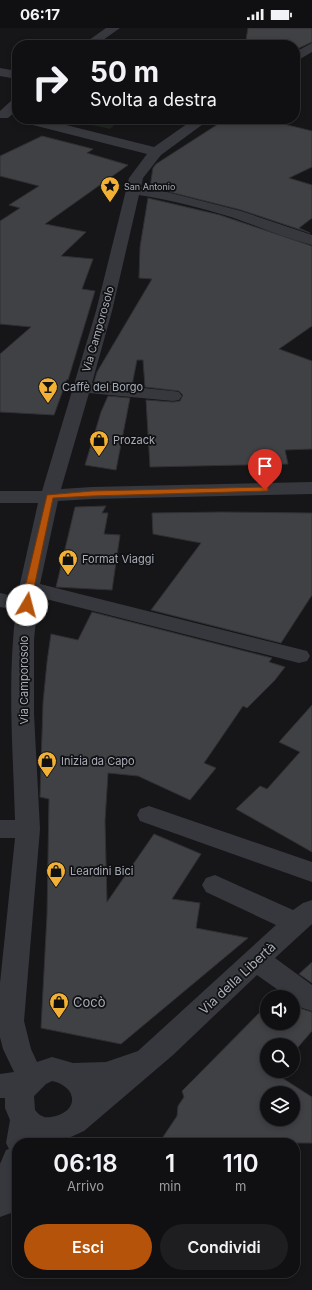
<!DOCTYPE html>
<html lang="it">
<head>
<meta charset="utf-8">
<style>
  body { margin:0; font-family:Inter,sans-serif; background:#1e1e20; color:#f1f3f6; height:100vh; display:flex; flex-direction:column; font-size:15px; white-space:nowrap }
  * { box-sizing:border-box; margin:0 }
  p { font-size:13px; color:#9c9d9f }
  .icon { flex:none; width:22px; height:22px; fill:none; stroke:currentColor; stroke-width:2; stroke-linecap:round; stroke-linejoin:round }
  .map { position:relative; flex:1; overflow:hidden }
  .panel { position:absolute; left:12px; top:1110px; width:288px; height:140px; display:flex; flex-direction:column; background:#101012; border-radius:16px; box-shadow:0 2px 6px #0003,0 0 0 1px #303032 }
  .panel>* { flex:none }
  .top-card { position:absolute; left:12px; top:12px; width:288px; height:84px; border-radius:16px; box-shadow:0 2px 6px #0003,0 0 0 1px #303032; background:#101012; color:#f1f3f6; overflow:hidden }
  .tools { position:absolute; left:260px; top:962px; display:grid; gap:8px }
  .tools a { display:grid; place-items:center; width:40px; height:40px; border-radius:50%; background:#101012; box-shadow:0 2px 6px #0003,0 0 0 1px #303032; font-size:20px }
  .pin { position:absolute; display:grid; place-items:center; width:34px; height:34px; color:#fff; margin:-41px -17px; border-radius:50% 50% 50% 0; rotate:-45deg; box-shadow:0 0 4px #0007 }
  .pin .icon { rotate:45deg }
  .me { position:absolute; width:44px; margin:-22px; rotate:8deg; stroke-linejoin:round; filter:drop-shadow(0 0 3px #0008) }
  .turn { display:flex; align-items:center; gap:14px; height:84px; padding:0 12px; font-size:18px }
  .turn .icon { width:52px; height:52px; stroke-width:2.5 }
  .turn b { display:block; font-size:28px; line-height:34px }
  .eta { display:flex; justify-content:space-evenly; align-items:center; height:68px; text-align:center }
  .eta b { font-size:24px; font-weight:600; line-height:28px }
  .action { display:flex; gap:8px; margin-top:auto; padding:8px 12px }
  .action a { flex:1; height:46px; border-radius:24px; background:#b45309; color:#fff; font-size:16px; font-weight:600; line-height:46px; text-align:center }
  .action a+a { background:#1e1e20; color:#f1f3f6 }
  .status { display:flex; justify-content:space-between; align-items:center; height:28px; padding:0 20px; background:#101012; direction:ltr }
  .status svg { height:11px; fill:currentColor }
  .map>svg:first-child { display:block }
  .green { fill:#1e261f }
  .building { fill:#404145; stroke:#303034; fill-rule:evenodd }
  .lines { fill:none; stroke-linecap:round; stroke-linejoin:round }
  .minor { fill:#37383d; fill-rule:evenodd }
  .route { fill:#b45309; stroke:#753606 }
  .labels { text-anchor:middle; dominant-baseline:central; stroke-width:3.5; stroke-linejoin:round; paint-order:stroke }
  .far-poi-label { font-size:9px; fill:#a8adb8; stroke:#111113; text-anchor:start }
  .street-label { font-size:11px; fill:#a8adb8; stroke:#111113 }
  .poi-label { font-size:11px; fill:#a8adb8; stroke:#111113; text-anchor:start }
  .near-street-label { font-size:13px; fill:#a8adb8; stroke:#111113 }
  .near-poi-label { font-size:13px; fill:#a8adb8; stroke:#111113; text-anchor:start }
</style>
</head>
<body>
<div class="status"><b>06:17</b><svg viewBox="0 0 49 12"><path d="M0 12V9h3v3zM5 12V6h3v6zM10 12V3h3v9zM15 12V0h3v12zM26 1h20v11H26zM47 4h2v5h-2z"/></svg></div>
<div class="map">
<svg width="312" height="1262" viewBox="0 0 312 1262">
  <rect width="100%" height="100%" fill="#161618"/>
  <polygon class="green" points="66,91 120,91 110,101"/>
  <g class="building">
    <polygon points="248,0 312,0 312,14 297,21 295,21 295,17 275,17 246,12"/>
    <polygon points="226,91 263,91 312,103 312,139 289,150 312,157 312,190 299,200 310,205 241,182 150,159 153,140 156,136"/>
    <polygon points="42,108 93,121 87,125 128,137 45,196 86,204 61,228 93,231 82,261 95,263 68,352 67,351 54,387 0,384 0,326 31,299 0,296 0,193 20,180 9,177 39,158 0,148 0,128"/>
    <polygon points="148,170 220,187 312,218 312,298 279,321 312,333 312,421 285,422 288,436 150,439 146,372 173,374 180,373 183,367 179,363 145,359 143,332 137,332 132,357 94,354 97,344 152,251 139,250 140,219"/>
    <polygon points="108,368 130,370 116,442 85,437 101,384"/>
    <polygon points="106,478 102,485 108,485 104,506 120,507 112,562 56,559 75,479"/>
    <polygon points="222,484 312,485 312,567 281,615 151,582 201,515 153,506 152,485"/>
    <polygon points="92,584 272,630 269,634 285,639 275,652 247,680 243,678 204,735 216,740 190,772 138,748 108,745 105,793 107,874 154,806 201,826 172,871 200,875 196,900 248,910 121,1016 41,1000 47,887 49,771 40,769 43,675 47,634 51,606 78,612"/>
    <polygon points="312,677 312,824 236,781 260,758 267,761 300,724 279,714"/>
    <polygon points="312,934 312,955 299,946"/>
    <path d="M293 975 302 981 312 984V1003L293 1025V1017H267V1043H278L276 1046 312 1069V1115H159L177 1088 178 1078 184 1069 182 1063 267 977V995H293ZM267 1065H293V1091H267Z"/>
  </g>
  <g class="lines">
    <g class="minor">
      <polygon points="106,0 120,0 96,17 82,17"/>
      <polygon points="312,15 312,24 295,34 295,24"/>
      <polygon points="0,40 17,43 17,51 0,48"/>
      <polygon points="17,71 17,82 8,90 0,90 0,83 12,72"/>
      <path d="M19 91H42L154 119 194 91H210L161 127 143 150 141 159 159 162 241 183 312 207V217C284 210 258 198 231 189 202 180 170 172 139 167L112 283 92 355 173 363 179 364 182 368 179 372 173 373 89 365 61 461 92 459 312 454V466L92 471 58 473 40 556 299 621 307 623 310 628 307 633 299 635 38 569 34 612V686L40 801 24 993 31 1021 37 1034 52 1029 73 1035 106 1034 138 1023 276 897 206 864 202 857 206 850 215 847 293 882 303 875 312 872V896L275 930 312 957V983L302 980 293 973V969H288L257 947 173 1027 84 1103 62 1113 45 1115 36 1112V1115H17V1170L11 1185 0 1189V1136L6 1122 9 1121 6 1115 10 1092 5 1080V1070H0V1046L14 1044 3 1021 0 1009V955L15 810H0V792H15C13 722 7 651 16 582L0 579V565L17 569 38 475H0V463H42L96 283 129 150 147 126 21 94ZM52 1053C79 1059 79 1085 51 1089 48 1089 45 1090 42 1088 39 1087 37 1084 35 1082L34 1068 46 1056Z"/>
      <polygon points="149,778 312,834 312,854 140,793 137,787 140,781"/>
    </g>
  </g>
  <polygon class="route" points="265,459 268,460 268,463 92,468 53,470 34,560 31,577 27,579 23,577 25,560 47,467 92,463"/>
  <defs>
    <symbol id="sight-pin" viewBox="-11 -11 22 30"><path d="M0 17L-7.5 6A9.5 9.5 0 1 1 7.5 6Z" fill="#f2b134" stroke="#111113"/><path d="M0-6L1.8-2.2L6-1.7L2.9 1.2L3.7 5.4L0 3.3L-3.7 5.4L-2.9 1.2L-6-1.7L-1.8-2.2Z" fill="#111"/></symbol>
    <symbol id="bar-pin" viewBox="-11 -11 22 30"><path d="M0 17L-7.5 6A9.5 9.5 0 1 1 7.5 6Z" fill="#f2b134" stroke="#111113"/><path d="M-6-5H6L.8 .8V4.5H3.5V6h-7V4.5H-.8V.8Z" fill="#111"/></symbol>
    <symbol id="shop-pin" viewBox="-11 -11 22 30"><path d="M0 17L-7.5 6A9.5 9.5 0 1 1 7.5 6Z" fill="#f2b134" stroke="#111113"/><path d="M-5-2.5h2.3a2.7 3.5 0 0 1 5.4 0H5L5.5 6h-11ZM-1.5-2.5h3a1.5 2.3 0 0 0-3 0Z" fill="#111"/></symbol>
  </defs>
  <g fill-rule="evenodd">
    <use href="#sight-pin" x="99" y="147" width="22" height="30"/>
    <use href="#bar-pin" x="37" y="348" width="22" height="30"/>
    <use href="#shop-pin" x="88" y="401" width="22" height="30"/>
    <use href="#shop-pin" x="57" y="520" width="22" height="30"/>
    <use href="#shop-pin" x="36" y="722" width="22" height="30"/>
    <use href="#shop-pin" x="45" y="832" width="22" height="30"/>
    <use href="#shop-pin" x="48" y="963" width="22" height="30"/>
  </g>
  <g class="labels">
    <g class="far-poi-label">
      <text x="124" y="158">San Antonio</text>
    </g>
    <g class="street-label">
      <text transform="translate(98 301) rotate(-74)">Via Camporosolo</text>
      <text transform="translate(24 652) rotate(-90)">Via Camporosolo</text>
    </g>
    <g class="poi-label">
      <text x="62" y="359">Caffè del Borgo</text>
      <text x="113" y="412">Prozack</text>
      <text x="82" y="531">Format Viaggi</text>
      <text x="61" y="733">Inizia da Capo</text>
      <text x="70" y="843">Leardini Bici</text>
    </g>
    <g class="near-street-label">
      <text transform="translate(237 950) rotate(-43)">Via della Libertà</text>
    </g>
    <g class="near-poi-label">
      <text x="73" y="974">Cocò</text>
    </g>
  </g>
</svg>
<div class="tools">
<a><svg class="icon" aria-label="sound" viewBox="0 0 24 24"><path d="M4 9h4l5-4v14l-5-4H4zM17 9q2 3 0 6"/></svg></a>
<a><svg class="icon" aria-label="search" viewBox="0 0 24 24"><circle cx="10" cy="10" r="6"/><path d="M15 15l6 6"/></svg></a>
<a><svg class="icon" aria-label="layers" viewBox="0 0 24 24"><path d="M12 4l9 5-9 5-9-5zM3 14l9 5 9-5"/></svg></a>
</div>
<div class="pin" style="left:265px;top:462px;background:#d93025"><svg class="icon" aria-label="arrive" viewBox="0 0 24 24"><path d="M6 21V4h12l-3 4 3 4H6"/></svg></div>
<svg class="me" style="left:27px;top:577px" viewBox="-20 -20 40 40"><circle r="19" fill="#fff"/><path d="M0-13L10 11 0 6-10 11z" fill="#b45309"/></svg>
<div class="top-card">
<div class="turn"><svg class="icon" aria-label="right" viewBox="0 0 24 24"><path d="M7 20v-9h11M14 6l5 5-5 5"/></svg><div><b>50 m</b>Svolta a destra</div></div>
</div>
<section class="panel">
<div class="eta">
<div><b>06:18</b><p>Arrivo</p></div>
<div><b>1</b><p>min</p></div>
<div><b>110</b><p>m</p></div>
</div>
<div class="action"><a>Esci</a><a>Condividi</a></div>
</section>
</div>
</body>
</html>
